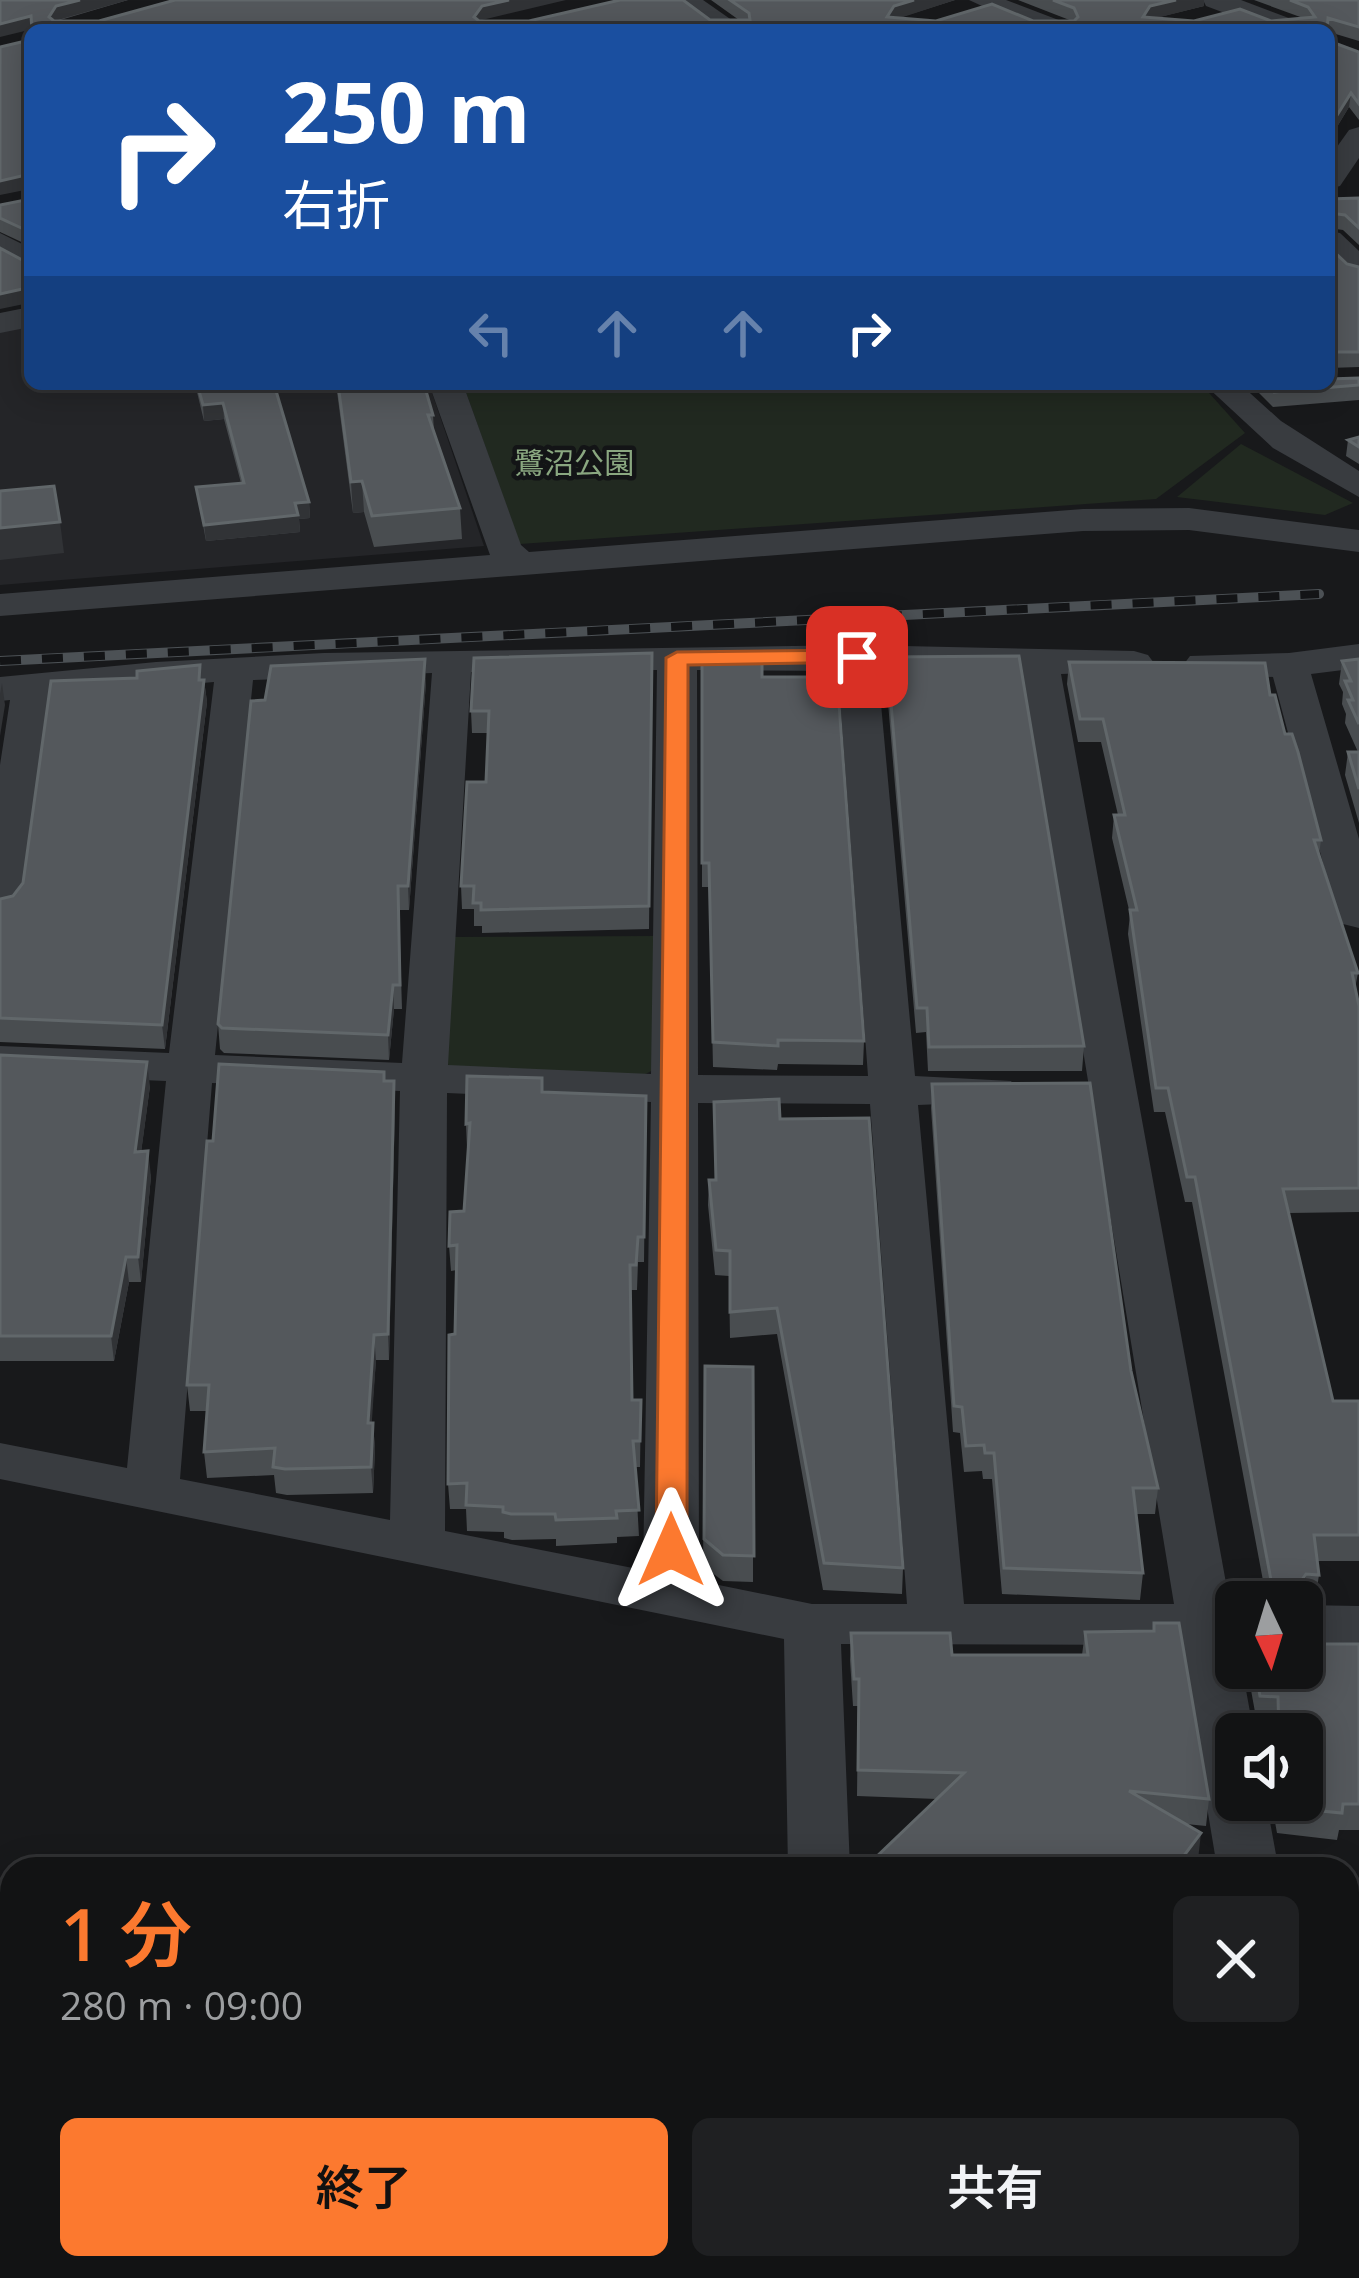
<!DOCTYPE html>
<html lang="ja">
<head>
<meta charset="utf-8">
<style>
  body { margin:0; font-family:"Open Sans","Noto Sans JP",sans-serif; background:#1f2022; color:#f1f3f6; height:100vh; display:flex; flex-direction:column; font-size:45px; white-space:nowrap }
  * { box-sizing:border-box; margin:0 }
  p { font-size:39px; color:#9c9ea0 }
  .icon { flex:none; width:66px; height:66px; fill:none; stroke:currentColor; stroke-width:2; stroke-linecap:round; stroke-linejoin:round }
  .map { position:relative; flex:1; overflow:hidden }
  .drawer { position:absolute; left:0px; top:1857px; width:1359px; height:423px; display:flex; flex-direction:column; background:#121314; border-radius:36px 36px 0 0; box-shadow:0 6px 30px #0003,0 0 0 3px #313234 }
  .drawer>* { flex:none }
  .guide { position:absolute; left:24px; top:24px; width:1311px; height:366px; border-radius:18px; box-shadow:0 6px 30px #0003,0 0 0 3px #313234; background:#1a4fa0; color:#fff; overflow:hidden }
  .needle { width:78px; rotate:176deg }
  .controls { position:absolute; left:1215px; top:1581px; display:grid; gap:24px }
  .controls a { display:grid; place-items:center; width:108px; height:108px; border-radius:18px; background:#121314; box-shadow:0 6px 30px #0003,0 0 0 3px #313234; font-size:60px }
  .pin { position:absolute; display:grid; place-items:center; width:102px; height:102px; color:#fff; margin:-51px; border-radius:24px; box-shadow:0 6px 18px #0006 }
  .me { position:absolute; width:132px; margin:-66px; rotate:0deg; stroke-linejoin:round; filter:drop-shadow(0 0 9px #0008) }
  .turn { display:flex; align-items:center; gap:42px; height:252px; padding:0 60px; font-size:54px }
  .turn .icon { width:156px; height:156px; stroke-width:2.5 }
  .turn b { display:block; font-size:84px; line-height:102px }
  .lanes { display:flex; align-items:center; height:114px; padding:0 60px; background:#0003; justify-content:center; gap:60px; direction:ltr }
  .lanes .off { opacity:.35 }
  .round { display:grid; place-items:center; flex:none; width:126px; height:126px; border-radius:18px; background:#1f2022 }
  .headline { display:flex; align-items:center; justify-content:space-between; height:204px; padding:0 60px }
  h1 { font-size:72px; font-weight:600; line-height:90px; color:#fc792f }
  .cta { display:flex; gap:24px; margin-top:auto; padding:24px 60px }
  .cta a { flex:1; height:138px; border-radius:18px; background:#fc792f; color:#111; font-size:48px; font-weight:600; line-height:138px; text-align:center }
  .cta a+a { background:#1f2022; color:#f1f3f6 }
  .map>svg:first-child { display:block }
  .built { fill:#242528 }
  .green { fill:#212920 }
  .lines { fill:none; stroke-linecap:round; stroke-linejoin:round }
  .minor { fill:#393c40; fill-rule:evenodd }
  .rail-casing { stroke:#4c5155; stroke-width:10 }
  .rail { stroke:#131416; stroke-width:8; stroke-dasharray:21; stroke-linecap:butt }
  .wall { fill:#494d50 }
  .shaded-wall { fill:#313336 }
  .building { fill:#54585c; stroke:#61676a; stroke-width:3 }
  .route { fill:#fc792f; stroke:#a44f1f; stroke-width:3 }
  .labels { text-anchor:middle; dominant-baseline:central; stroke-width:9; stroke-linejoin:round; paint-order:stroke }
  .far-park-label { font-size:30px; fill:#8aa780; stroke:#131416 }
</style>
</head>
<body>
<div class="map">
<svg width="1359" height="2278" viewBox="0 0 1359 2278">
  <rect width="100%" height="100%" fill="#18191b"/>
  <polygon class="built" points="30,322 30,384 429,384 484,546 0,585 0,329"/>
  <g class="green">
    <polygon points="463,384 1201,384 1245,433 1156,499 520,544"/>
    <polygon points="1241,444 1353,503 1325,515 1177,497"/>
    <polygon points="656,936 657,1068 638,1078 469,1073 446,1064 453,937"/>
  </g>
  <g class="lines">
    <g class="minor">
      <polygon points="671,0 703,0 746,30 713,30"/>
      <polygon points="969,0 1006,0 1069,24 1073,30 1034,30"/>
      <polygon points="1203,0 1241,0 1305,24 1309,30 1270,30 1206,6"/>
      <polygon points="1359,127 1359,158 1340,186 1329,189 1329,158 1349,130"/>
      <polygon points="1329,231 1340,233 1359,251 1359,279 1348,276 1329,257"/>
      <polygon points="0,233 30,248 30,273 0,257"/>
      <polygon points="30,307 30,327 0,333 0,313"/>
      <polygon points="429,384 463,384 521,545 529,552 1083,509 1189,508 1359,530 1359,552 1189,530 1083,531 0,616 0,594 490,555"/>
      <polygon points="1204,384 1240,384 1281,421 1359,471 1359,497 1273,448"/>
      <polygon points="1359,644 1359,668 1311,674 1359,839 1359,928 1343,924 1337,915 1273,677 1190,672 1184,664 1190,656 1289,653"/>
      <path d="M857 645 1134 651 1148 655 1154 663 1148 671 1061 674 1230 1605H1236V1668H1242L1254 1734H1236V1800H1266L1277 1860 1272 1869H1207L1215 1855 1180 1645 841 1644 850 1869H788L784 1639 0 1479V1443L127 1468 166 1081 0 1074V1046L169 1053 214 682 50 696 22 906 15 915 0 919V765L10 700 0 701V677L156 662 324 653ZM657 670 651 1074 448 1065 471 672ZM697 670 838 671 868 1076 698 1075ZM878 671 1021 673 1174 1604H964L918 1105 1011 1101 1018 1091 1011 1081 915 1076ZM432 673 402 1063 215 1055 253 680ZM212 1083 400 1091 390 1520 180 1479ZM447 1093 651 1102 643 1570 445 1531ZM698 1103 870 1104 907 1604H812L699 1581Z"/>
      <polygon points="1302,1605 1359,1606 1359,1646 1302,1645"/>
      <polygon points="1359,1991 1359,2043 1347,2044 1347,1992"/>
      <polygon points="1359,2145 1359,2210 1347,2214 1347,2149"/>
      <polygon points="246,2268 325,2268 321,2278 241,2278"/>
      <polygon points="737,2268 815,2268 811,2278 732,2278"/>
      <polygon points="1257,2268 1327,2268 1323,2278 1252,2278"/>
    </g>
    <defs>
      <polyline id="rail" points="0,661 1319,594"/>
    </defs>
    <use href="#rail" class="rail-casing"/>
    <use href="#rail" class="rail"/>
  </g>
  <g class="wall">
    <polygon points="0,0 128,0 57,21 739,20 711,0 955,0 898,18 936,21 1072,21 1018,0 1204,0 1204,6 1155,18 1194,21 1271,21 1303,18 1254,0 1359,0 1359,41 1329,32 1329,30 32,30"/>
    <polygon points="1329,41 1359,52 1359,120 1349,107 1329,140"/>
    <polygon points="1359,198 1359,245 1343,230 1329,228 1329,199"/>
    <polygon points="30,199 30,246 0,232 0,205"/>
    <polygon points="1329,247 1347,264 1359,267 1359,367 1329,368"/>
    <polygon points="1359,378 1359,400 1273,407 1250,384 1329,384 1331,380"/>
    <polygon points="195,384 274,384 309,502 310,518 299,519 300,532 206,541 196,487 241,483 224,419 204,421"/>
    <polygon points="336,384 424,384 433,415 434,431 460,508 462,539 374,547 364,512 353,513"/>
    <polygon points="1359,437 1359,464 1346,456 1348,440"/>
    <polygon points="702,652 762,677 864,1041 863,1065 778,1064 777,1070 713,1067 709,887 702,887"/>
    <polygon points="652,653 649,929 482,933 482,926 474,926 474,909 462,909 461,886 486,782 488,733 472,733 471,711"/>
    <polygon points="887,657 1084,1046 1082,1071 928,1071 926,1032 916,1033 886,679"/>
    <polygon points="1359,659 1359,823 1345,775 1348,752 1358,752 1345,723 1346,714 1342,704 1343,692 1339,684 1342,661"/>
    <polygon points="1069,662 1270,695 1321,840 1319,855 1358,973 1355,988 1359,1006 1359,1212 1289,1213 1333,1401 1359,1401 1359,1561 1317,1561 1319,1575 1315,1601 1267,1602 1192,1202 1185,1202 1165,1112 1154,1112 1128,934 1130,914 1112,838 1114,815 1118,815 1101,742 1078,742 1067,684"/>
    <polygon points="201,680 204,680 207,702 165,1049 0,1042 0,899 13,896"/>
    <polygon points="426,682 409,910 399,910 402,1009 394,1009 389,1060 224,1053 220,1049 218,1024 265,700"/>
    <polygon points="0,1055 150,1086 141,1152 151,1176 141,1282 129,1282 114,1361 0,1361"/>
    <polygon points="385,1081 394,1081 395,1106 389,1360 376,1360 371,1423 373,1423 375,1449 373,1493 287,1495 276,1493 274,1475 207,1478 204,1452 207,1411 190,1411 187,1385 213,1141"/>
    <polygon points="932,1084 1131,1371 1158,1488 1155,1514 1136,1514 1143,1573 1140,1600 1002,1594 992,1479 983,1479 982,1471 964,1472 960,1433 953,1432 931,1108"/>
    <polygon points="542,1092 646,1096 644,1262 638,1262 637,1290 630,1290 632,1400 641,1400 640,1467 635,1467 639,1536 617,1537 617,1543 556,1546 556,1539 512,1540 504,1538 504,1532 467,1531 466,1509 450,1509 448,1484 457,1270 451,1271 449,1246 464,1211 469,1148 467,1148 466,1124"/>
    <polygon points="780,1119 903,1568 902,1594 823,1590 777,1334 730,1338 729,1276 715,1275 708,1205 709,1180 715,1180"/>
    <polygon points="705,1366 753,1367 753,1582 723,1581 703,1566"/>
    <polygon points="1085,1632 1209,1799 1206,1826 1186,1824 1198,1860 1191,1869 871,1869 871,1862 937,1799 857,1796 858,1706 853,1706 850,1660 851,1633 952,1655 1082,1655"/>
    <polygon points="1359,1644 1359,1830 1339,1830 1337,1840 1277,1833 1271,1800 1302,1800 1302,1734 1274,1734 1274,1723 1257,1723 1247,1668 1302,1668"/>
    <polygon points="384,2268 732,2268 728,2278 369,2278"/>
    <polygon points="899,2268 1250,2268 1242,2278 1042,2278 1030,2270"/>
  </g>
  <g class="shaded-wall">
    <polygon points="80,0 128,0 58,20 50,30 49,17 56,6"/>
    <polygon points="509,0 566,0 482,20 475,30 474,17 482,6"/>
    <polygon points="914,0 955,0 894,20 887,17 894,6"/>
    <polygon points="1176,0 1204,0 1204,6 1149,20 1143,17 1150,6"/>
    <polygon points="31,16 33,29 0,37 0,24"/>
    <polygon points="1351,93 1349,107 1329,140 1329,128"/>
    <polygon points="30,174 30,189 0,195 0,181"/>
    <polygon points="27,288 29,303 0,309 0,294"/>
    <polygon points="223,403 224,419 204,421 203,405"/>
    <polygon points="362,481 364,512 353,513 351,482"/>
    <polygon points="309,502 310,518 299,519 300,532 206,541 204,525"/>
    <polygon points="60,522 64,553 0,560 0,528"/>
    <polygon points="425,659 426,682 409,910 408,886"/>
    <polygon points="204,680 207,702 165,1049 162,1025"/>
    <polygon points="2,683 5,705 0,736 0,694"/>
    <polygon points="393,985 394,1009 389,1060 388,1035"/>
    <polygon points="147,1062 150,1086 138,1176 135,1152"/>
    <polygon points="394,1081 395,1106 389,1360 388,1334"/>
    <polygon points="148,1151 151,1176 141,1282 138,1257"/>
    <polygon points="126,1257 129,1282 114,1361 111,1336"/>
    <polygon points="374,1335 376,1360 370,1449 368,1423"/>
    <polygon points="373,1423 375,1449 373,1493 371,1467"/>
    <polygon points="1306,1574 1302,1600 1298,1602 1301,1581"/>
    <polygon points="1201,1833 1198,1860 1191,1869 1174,1869"/>
    <polygon points="1359,2108 1359,2129 1347,2143 1350,2118"/>
    <polygon points="681,2268 696,2268 696,2278 668,2278"/>
    <polygon points="705,2268 732,2268 728,2278 705,2278"/>
    <polygon points="1003,2268 1030,2268 1021,2278 991,2278"/>
    <polygon points="1226,2268 1233,2268 1231,2278 1218,2278"/>
    <polygon points="1237,2268 1250,2268 1242,2278 1236,2278"/>
  </g>
  <g class="building">
    <polygon points="0,0 80,0 56,6 49,17 54,21 99,21 175,0 509,0 482,6 474,17 479,21 529,21 620,0 683,0 710,20 750,20 749,13 730,0 914,0 894,6 887,17 936,21 992,4 1033,21 1074,21 1078,17 1074,8 1053,0 1176,0 1150,6 1143,17 1194,21 1240,9 1271,21 1315,17 1308,7 1290,0 1359,0 1359,27 1328,18 1327,30 32,30 31,16 0,24"/>
    <polygon points="30,40 30,174 0,181 0,47"/>
    <polygon points="1329,41 1359,52 1359,104 1351,93 1329,128"/>
    <polygon points="1359,198 1359,228 1345,215 1329,213 1329,199"/>
    <polygon points="30,199 30,232 0,218 0,205"/>
    <polygon points="1329,247 1347,264 1359,267 1359,352 1329,352"/>
    <polygon points="0,248 26,262 30,260 30,291 27,288 0,294"/>
    <polygon points="1359,378 1359,385 1274,392 1267,384 1329,384 1329,379"/>
    <polygon points="197,384 274,384 309,502 295,503 298,515 204,525 196,487 244,483 223,403 203,405"/>
    <polygon points="338,384 424,384 433,415 428,415 460,508 372,516 362,481 351,482"/>
    <polygon points="1359,437 1359,447 1348,440"/>
    <polygon points="54,486 60,522 0,528 0,491"/>
    <polygon points="702,652 762,653 762,677 837,677 864,1041 778,1040 778,1046 713,1042 709,863 702,863"/>
    <polygon points="652,653 649,906 481,910 481,903 473,903 474,886 461,886 467,782 486,782 489,711 471,711 474,658"/>
    <polygon points="1019,656 1084,1046 929,1047 927,1008 917,1008 887,657"/>
    <polygon points="425,659 408,886 398,886 400,985 393,985 388,1035 222,1028 218,1024 251,701 265,700 271,666"/>
    <polygon points="1359,659 1359,724 1348,700 1353,700 1345,681 1351,681 1342,661"/>
    <polygon points="1069,662 1265,663 1270,695 1275,695 1285,734 1292,734 1298,752 1321,840 1314,840 1358,973 1352,973 1359,1006 1359,1188 1283,1189 1333,1401 1359,1401 1359,1535 1314,1535 1319,1575 1306,1574 1301,1581 1271,1580 1195,1177 1187,1177 1168,1088 1156,1088 1130,910 1137,910 1114,815 1125,815 1103,719 1080,719"/>
    <polygon points="200,665 199,680 204,680 162,1025 0,1018 0,899 13,896 23,883 51,681 137,678 137,671"/>
    <polygon points="1348,752 1359,752 1359,789"/>
    <polygon points="0,1055 147,1062 135,1152 148,1151 138,1257 126,1257 111,1336 0,1336"/>
    <polygon points="219,1064 384,1072 384,1081 394,1081 388,1334 374,1335 368,1423 373,1423 371,1467 285,1469 273,1467 275,1448 204,1452 209,1385 187,1385 207,1141 213,1141"/>
    <polygon points="467,1076 542,1078 542,1092 646,1096 644,1237 638,1237 636,1265 630,1265 632,1400 641,1400 640,1441 633,1441 639,1510 616,1511 617,1518 556,1520 555,1514 511,1514 503,1512 503,1507 466,1505 467,1483 448,1484 449,1335 455,1334 457,1245 449,1246 450,1212 464,1211 470,1123 466,1124"/>
    <polygon points="1090,1083 1131,1371 1158,1488 1133,1488 1143,1573 1004,1568 994,1453 985,1453 984,1445 966,1446 962,1407 954,1406 932,1084"/>
    <polygon points="779,1099 780,1119 869,1118 903,1568 824,1563 777,1308 730,1312 730,1251 716,1250 709,1180 716,1180 714,1102"/>
    <polygon points="705,1366 753,1367 754,1556 723,1555 704,1539"/>
    <polygon points="1154,1623 1179,1623 1209,1799 1129,1791 1201,1833 1174,1869 1156,1869 1148,1865 1144,1869 883,1869 871,1862 964,1773 858,1770 859,1679 854,1679 851,1633 950,1633 952,1655 1088,1655 1085,1632 1154,1631"/>
    <polygon points="1302,1644 1359,1644 1359,1804 1343,1804 1342,1813 1281,1807 1280,1800 1302,1800 1302,1734 1279,1734 1278,1697 1260,1696 1255,1668 1302,1668"/>
    <polygon points="1347,2054 1359,2062 1359,2108 1350,2118 1347,2116"/>
    <polygon points="384,2268 681,2268 668,2278 369,2278"/>
    <polygon points="899,2268 1003,2268 991,2278 887,2278"/>
    <polygon points="1071,2268 1226,2268 1218,2278 1084,2278"/>
  </g>
  <polygon class="route" points="857,650 865,652 865,662 688,665 687,1550 683,1558 660,1558 656,1550 666,658 677,652"/>
  <g class="labels">
    <g class="far-park-label">
      <text x="574" y="462">鷺沼公園</text>
    </g>
  </g>
</svg>
<div class="controls">
<a><svg class="needle" viewBox="-14 -14 28 28"><path d="M0-13l5 13h-10z" fill="#e53935"/><path d="M0 13l5-13h-10z" fill="#9c9ea0"/></svg></a>
<a><svg class="icon" aria-label="sound" viewBox="0 0 24 24"><path d="M4 9h4l5-4v14l-5-4H4zM17 9q2 3 0 6"/></svg></a>
</div>
<div class="pin" style="left:857px;top:657px;background:#d93025"><svg class="icon" aria-label="arrive" viewBox="0 0 24 24"><path d="M6 21V4h12l-3 4 3 4H6"/></svg></div>
<svg class="me" style="left:671px;top:1550px" viewBox="-20 -20 40 40"><path d="M0-17L14 15 0 8-14 15z" fill="#fc792f" stroke="#fff" stroke-width="4"/></svg>
<div class="guide">
<div class="turn"><svg class="icon" aria-label="right" viewBox="0 0 24 24"><path d="M7 20v-9h11M14 6l5 5-5 5"/></svg><div><b>250 m</b>右折</div></div>
<div class="lanes"><svg class="icon off" aria-label="left" viewBox="0 0 24 24"><path d="M17 20v-9H6M10 6l-5 5 5 5"/></svg><svg class="icon off" aria-label="ahead" viewBox="0 0 24 24"><path d="M12 20V5M6 11l6-6 6 6"/></svg><svg class="icon off" aria-label="ahead" viewBox="0 0 24 24"><path d="M12 20V5M6 11l6-6 6 6"/></svg><svg class="icon" aria-label="right" viewBox="0 0 24 24"><path d="M7 20v-9h11M14 6l5 5-5 5"/></svg></div>
</div>
<section class="drawer">
<div class="headline"><div><h1>1 分</h1><p>280 m · 09:00</p></div><a class="round"><svg class="icon" aria-label="close" viewBox="0 0 24 24"><path d="M6 6l12 12M18 6L6 18"/></svg></a></div>
<div class="cta"><a>終了</a><a>共有</a></div>
</section>
</div>
</body>
</html>
